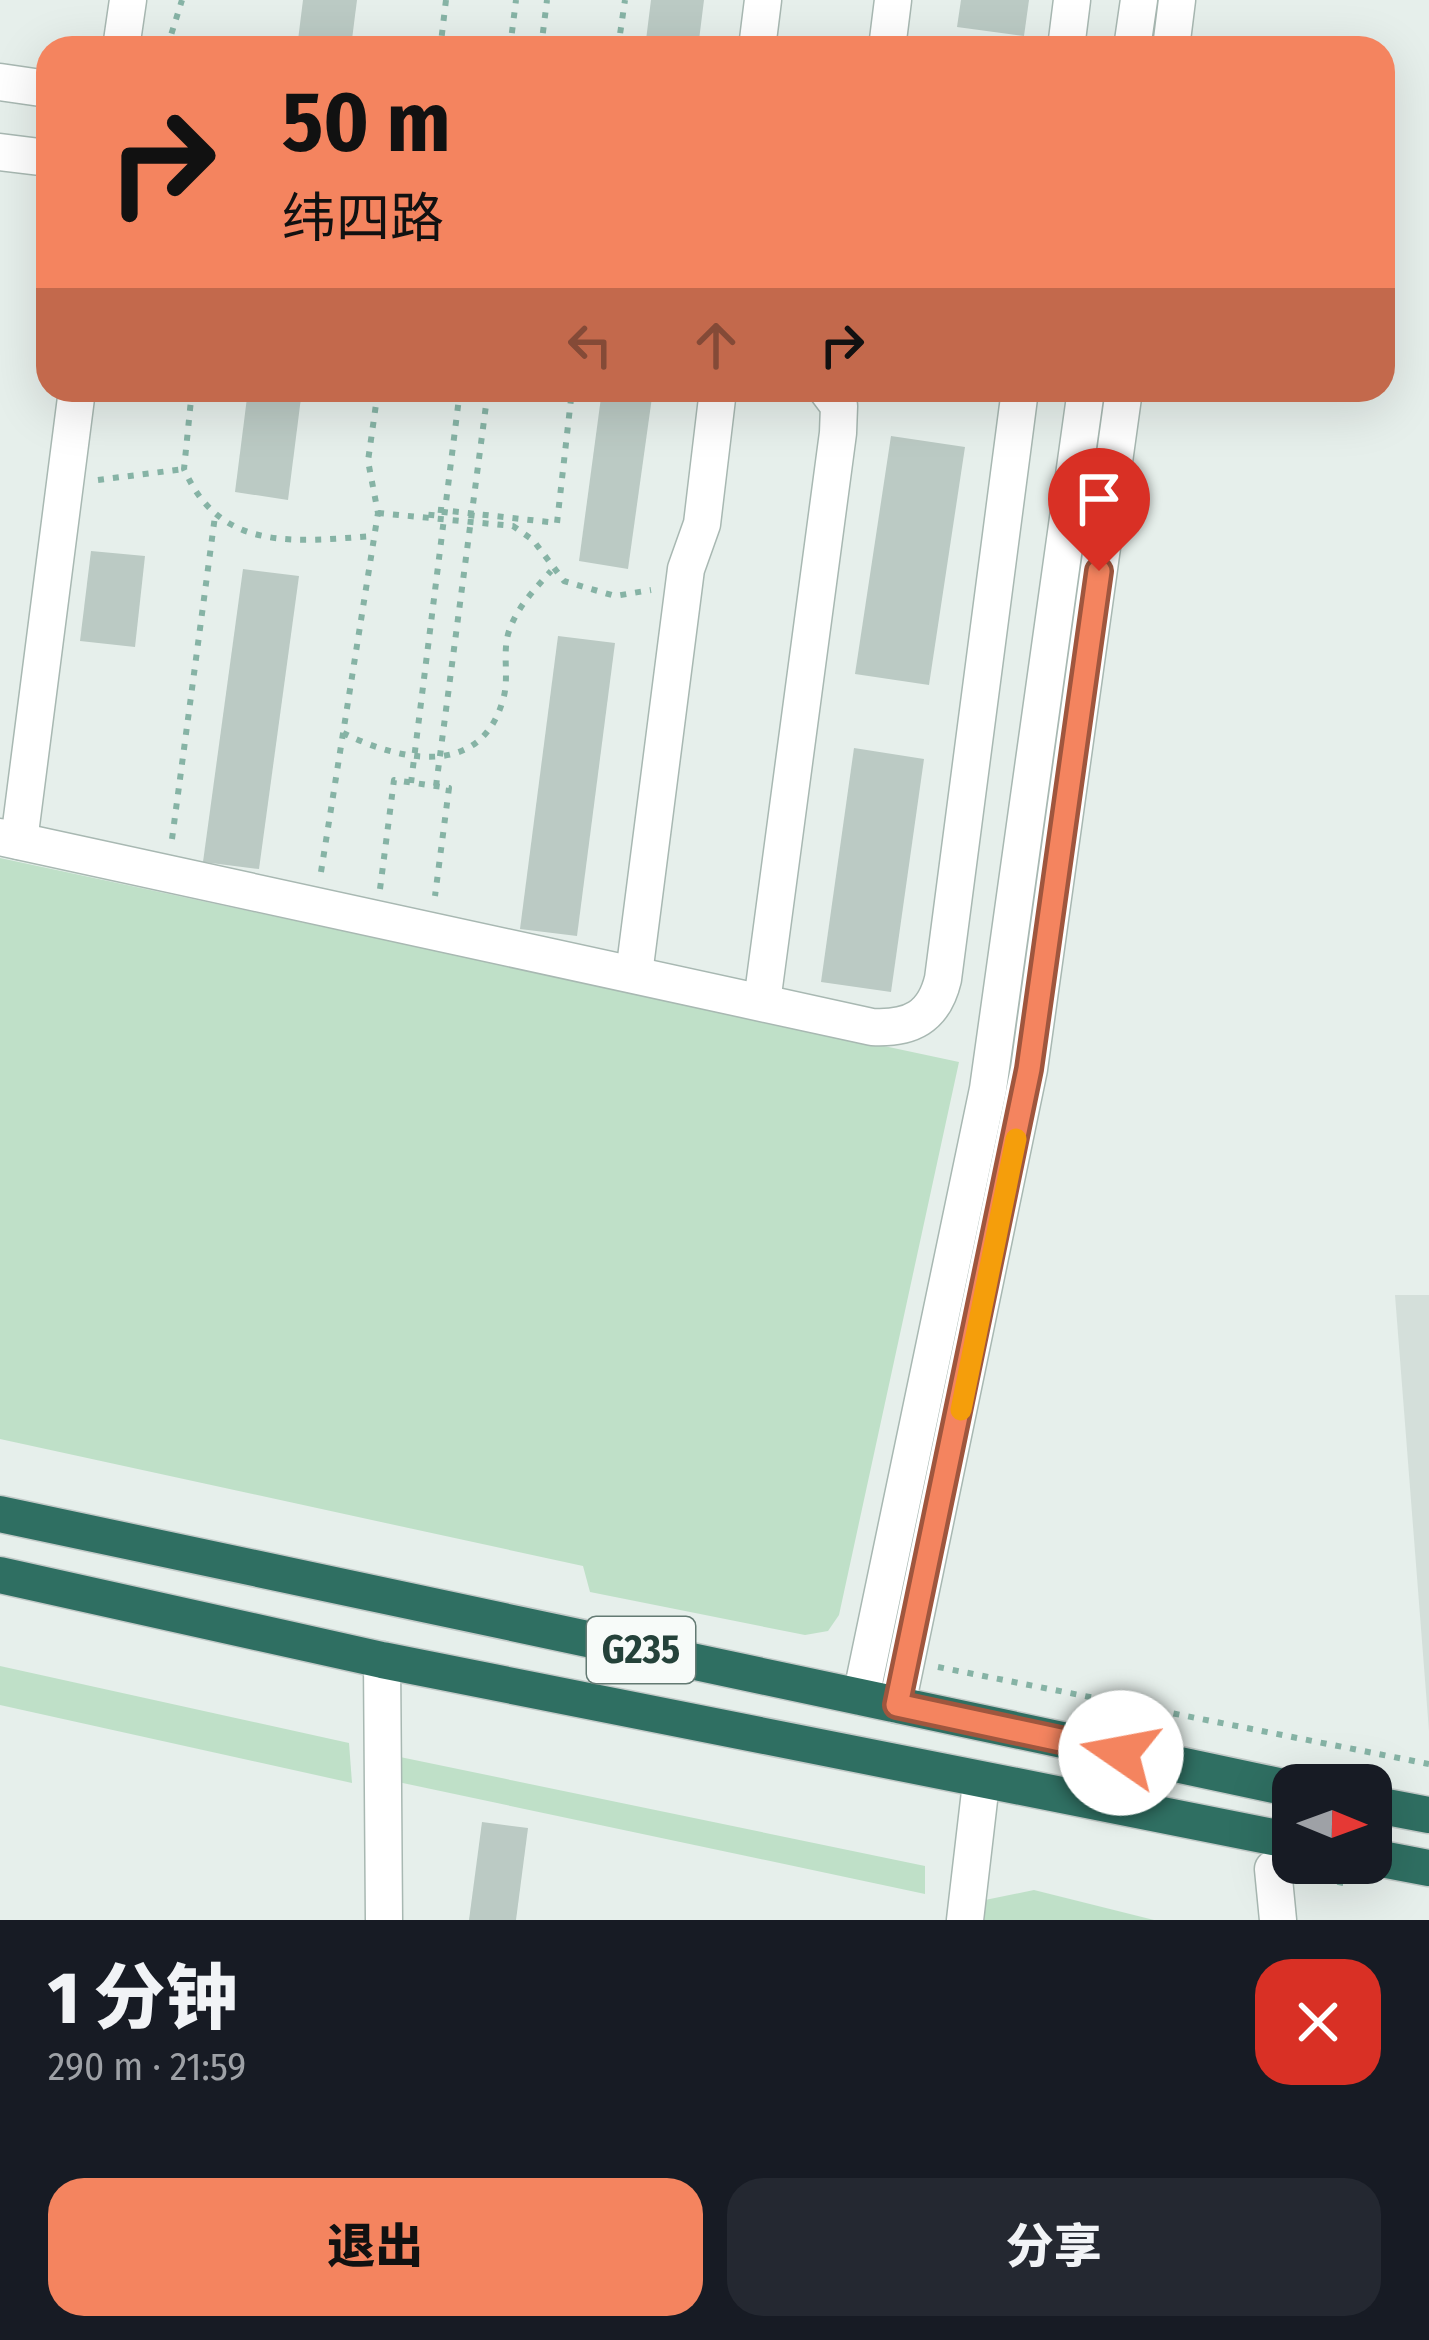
<!DOCTYPE html>
<html lang="zh">
<head>
<meta charset="utf-8">
<style>
  body { margin:0; font-family:"Fira Sans Condensed","Noto Sans SC",sans-serif; background:#242831; color:#f1f3f6; height:100vh; display:flex; flex-direction:column; font-size:45px; white-space:nowrap }
  * { box-sizing:border-box; margin:0 }
  p { font-size:39px; color:#9ea1a6 }
  .icon { flex:none; width:66px; height:66px; fill:none; stroke:currentColor; stroke-width:2; stroke-linecap:round; stroke-linejoin:round }
  .map { position:relative; height:1920px; overflow:hidden }
  .panel { display:flex; flex-direction:column; background:#171b24; flex:1 }
  .panel>* { flex:none }
  .banner { position:absolute; left:36px; top:36px; width:1359px; height:366px; border-radius:36px; box-shadow:0 12px 48px #0002; background:#f4845f; color:#111; overflow:hidden }
  .needle { width:78px; rotate:91deg }
  .controls { position:absolute; left:1272px; top:1764px; display:grid; gap:24px }
  .controls a { display:grid; place-items:center; width:120px; height:120px; border-radius:24px; background:#171b24; box-shadow:0 12px 48px #0002; font-size:60px }
  .pin { position:absolute; display:grid; place-items:center; width:102px; height:102px; color:#fff; margin:-123px -51px; border-radius:50% 50% 50% 0; rotate:-45deg; box-shadow:0 0 12px #0007 }
  .pin .icon { rotate:45deg }
  .me { position:absolute; width:132px; margin:-66px; rotate:282deg; stroke-linejoin:round; filter:drop-shadow(0 0 9px #0008) }
  .turn { display:flex; align-items:center; gap:42px; height:252px; padding:0 48px; font-size:54px }
  .turn .icon { width:156px; height:156px; stroke-width:2.5 }
  .turn b { display:block; font-size:84px; line-height:102px }
  .lanes { display:flex; align-items:center; height:114px; padding:0 48px; background:#0003; justify-content:center; gap:60px; direction:ltr }
  .lanes .off { opacity:.35 }
  .round { display:grid; place-items:center; flex:none; width:126px; height:126px; border-radius:36px; background:#242831 }
  .summary { display:flex; align-items:center; justify-content:space-between; height:204px; padding:0 48px }
  h1 { font-size:72px; font-weight:800; line-height:90px }
  .cta { display:flex; gap:24px; margin-top:auto; padding:24px 48px }
  .cta a { flex:1; height:138px; border-radius:36px; background:#f4845f; color:#111; font-size:48px; font-weight:800; line-height:138px; text-align:center }
  .cta a+a { background:#242831; color:#f1f3f6 }
  .map>svg:first-child { display:block }
  .built { fill:#d4dfda }
  .green { fill:#bfe0c8 }
  .building { fill:#bbcac4 }
  .lines { fill:none; stroke-linecap:round; stroke-linejoin:round }
  .minor-casing { stroke:#a8b8b2; stroke-width:39 }
  .highway-casing { stroke:#c2cac8; stroke-width:39 }
  .path { stroke:#86b3a5; stroke-width:6; stroke-dasharray:6 9; stroke-linecap:butt }
  .minor { stroke:#fff; stroke-width:36 }
  .highway { stroke:#2f6f62; stroke-width:36 }
  .route-casing { stroke:#9f563e; stroke-width:30 }
  .route { stroke:#f4845f; stroke-width:21 }
  .slow { stroke:#f59e0b; stroke-width:21 }
  .labels { text-anchor:middle; dominant-baseline:central; stroke-width:9; stroke-linejoin:round; paint-order:stroke }
  .shield { fill:#f7fbf9; stroke:#637a73; stroke-width:3 }
  .shield-label { font-size:39px; font-weight:bold; fill:#24423a }
</style>
</head>
<body>
<div class="map">
<svg width="1429" height="1920" viewBox="0 0 1429 1920">
  <rect width="100%" height="100%" fill="#e6efeb"/>
  <polygon class="built" points="1395,1295 1429,1295 1429,1731"/>
  <g class="green">
    <polygon points="0,858 959,1062 839,1615 828,1631 805,1635 590,1592 583,1566 0,1439"/>
    <polygon points="0,1666 349,1743 352,1783 0,1705"/>
    <polygon points="400,1757 925,1866 925,1894 398,1782"/>
    <polygon points="1034,1890 1154,1920 983,1920 985,1900"/>
  </g>
  <g class="building">
    <polygon points="303,0 357,0 351,47 298,40"/>
    <polygon points="651,0 704,0 698,48 645,48"/>
    <polygon points="961,0 1029,0 1024,36 957,27"/>
    <polygon points="248,390 302,390 288,500 235,492"/>
    <polygon points="602,390 653,390 628,569 579,561"/>
    <polygon points="891,436 965,447 929,685 855,674"/>
    <polygon points="91,551 145,556 135,647 80,641"/>
    <polygon points="243,569 299,576 259,869 203,862"/>
    <polygon points="558,636 615,643 577,936 520,929"/>
    <polygon points="854,748 924,759 891,992 821,982"/>
    <polygon points="482,1822 528,1828 516,1920 469,1920"/>
  </g>
  <g class="lines">
    <defs>
      <g id="minor">
        <polyline points="121,48 128,0"/>
        <polyline points="757,48 763,0"/>
        <polyline points="887,48 893,0"/>
        <polyline points="1066,48 1072,0"/>
        <polyline points="1132,48 1139,0"/>
        <polyline points="1171,48 1177,0"/>
        <polyline points="0,82 48,89"/>
        <polyline points="0,152 48,158"/>
        <path d="M0 837 872 1027C911 1029 934 1017 943 979L1020 390"/>
        <polyline points="19,841 77,390"/>
        <polyline points="634,974 686,569 702,524 718,390"/>
        <polyline points="762,1002 838,433 839,406 827,390"/>
        <polyline points="382,1660 384,1920"/>
        <polyline points="861,1697 988,1089 1086,390"/>
        <polyline points="897,1705 1029,1069 1124,390"/>
        <polyline points="1273,1869 1278,1920"/>
        <polyline points="965,1920 981,1783"/>
      </g>
      <g id="highway">
        <polyline points="0,1514 1293,1789"/>
        <polyline points="0,1575 382,1660 1293,1841"/>
        <polyline points="1371,1804 1429,1815"/>
        <polyline points="1371,1857 1429,1868"/>
      </g>
    </defs>
    <use href="#minor" class="minor-casing"/>
    <use href="#highway" class="highway-casing"/>
    <g class="path">
      <polyline points="446,0 441,42 469,48"/>
      <polyline points="167,48 182,0"/>
      <polyline points="510,48 516,0"/>
      <polyline points="541,48 547,0"/>
      <polyline points="618,48 625,0"/>
      <path d="M192 390 184 469C221 554 297 541 375 536"/>
      <polyline points="98,480 184,469"/>
      <polyline points="378,513 513,526 533,540 564,581 615,596 651,590"/>
      <polyline points="431,518 432,509 557,523 572,390"/>
      <path d="M343 733C400 761 483 780 504 696 509 675 502 652 509 631 517 607 535 589 551 571"/>
      <polyline points="411,783 460,390"/>
      <polyline points="436,786 488,390"/>
      <polyline points="172,839 215,516"/>
      <polyline points="321,872 378,513 368,461 378,390"/>
      <polyline points="380,889 394,780 449,788 435,896"/>
      <polyline points="938,1667 1429,1764"/>
      <polyline points="1308,1876 1348,1884"/>
    </g>
    <use href="#minor" class="minor"/>
    <use href="#highway" class="highway"/>
  </g>
  <g class="lines">
    <defs>
      <polyline id="route" points="1099,571 1029,1069 897,1705 1121,1753"/>
    </defs>
    <use href="#route" class="route-casing"/>
    <use href="#route" class="route"/>
    <polyline class="slow" points="961,1410 1016,1139"/>
  </g>
  <g class="labels">
    <rect class="shield" x="587" y="1617" width="108" height="66" rx="9"/>
    <g class="shield-label">
      <text x="641" y="1650">G235</text>
    </g>
  </g>
</svg>
<div class="controls">
<a><svg class="needle" viewBox="-14 -14 28 28"><path d="M0-13l5 13h-10z" fill="#e53935"/><path d="M0 13l5-13h-10z" fill="#9ea1a6"/></svg></a>
</div>
<div class="pin" style="left:1099px;top:571px;background:#d93025"><svg class="icon" aria-label="arrive" viewBox="0 0 24 24"><path d="M6 21V4h12l-3 4 3 4H6"/></svg></div>
<svg class="me" style="left:1121px;top:1753px" viewBox="-20 -20 40 40"><circle r="19" fill="#fff"/><path d="M0-13L10 11 0 6-10 11z" fill="#f4845f"/></svg>
<div class="banner">
<div class="turn"><svg class="icon" aria-label="right" viewBox="0 0 24 24"><path d="M7 20v-9h11M14 6l5 5-5 5"/></svg><div><b>50 m</b>纬四路</div></div>
<div class="lanes"><svg class="icon off" aria-label="left" viewBox="0 0 24 24"><path d="M17 20v-9H6M10 6l-5 5 5 5"/></svg><svg class="icon off" aria-label="ahead" viewBox="0 0 24 24"><path d="M12 20V5M6 11l6-6 6 6"/></svg><svg class="icon" aria-label="right" viewBox="0 0 24 24"><path d="M7 20v-9h11M14 6l5 5-5 5"/></svg></div>
</div>
</div>
<section class="panel">
<div class="summary"><div><h1>1 分钟</h1><p>290 m · 21:59</p></div><a class="round" style="background:#d93025;color:#fff"><svg class="icon" aria-label="close" viewBox="0 0 24 24"><path d="M6 6l12 12M18 6L6 18"/></svg></a></div>
<div class="cta"><a>退出</a><a>分享</a></div>
</section>
</body>
</html>
